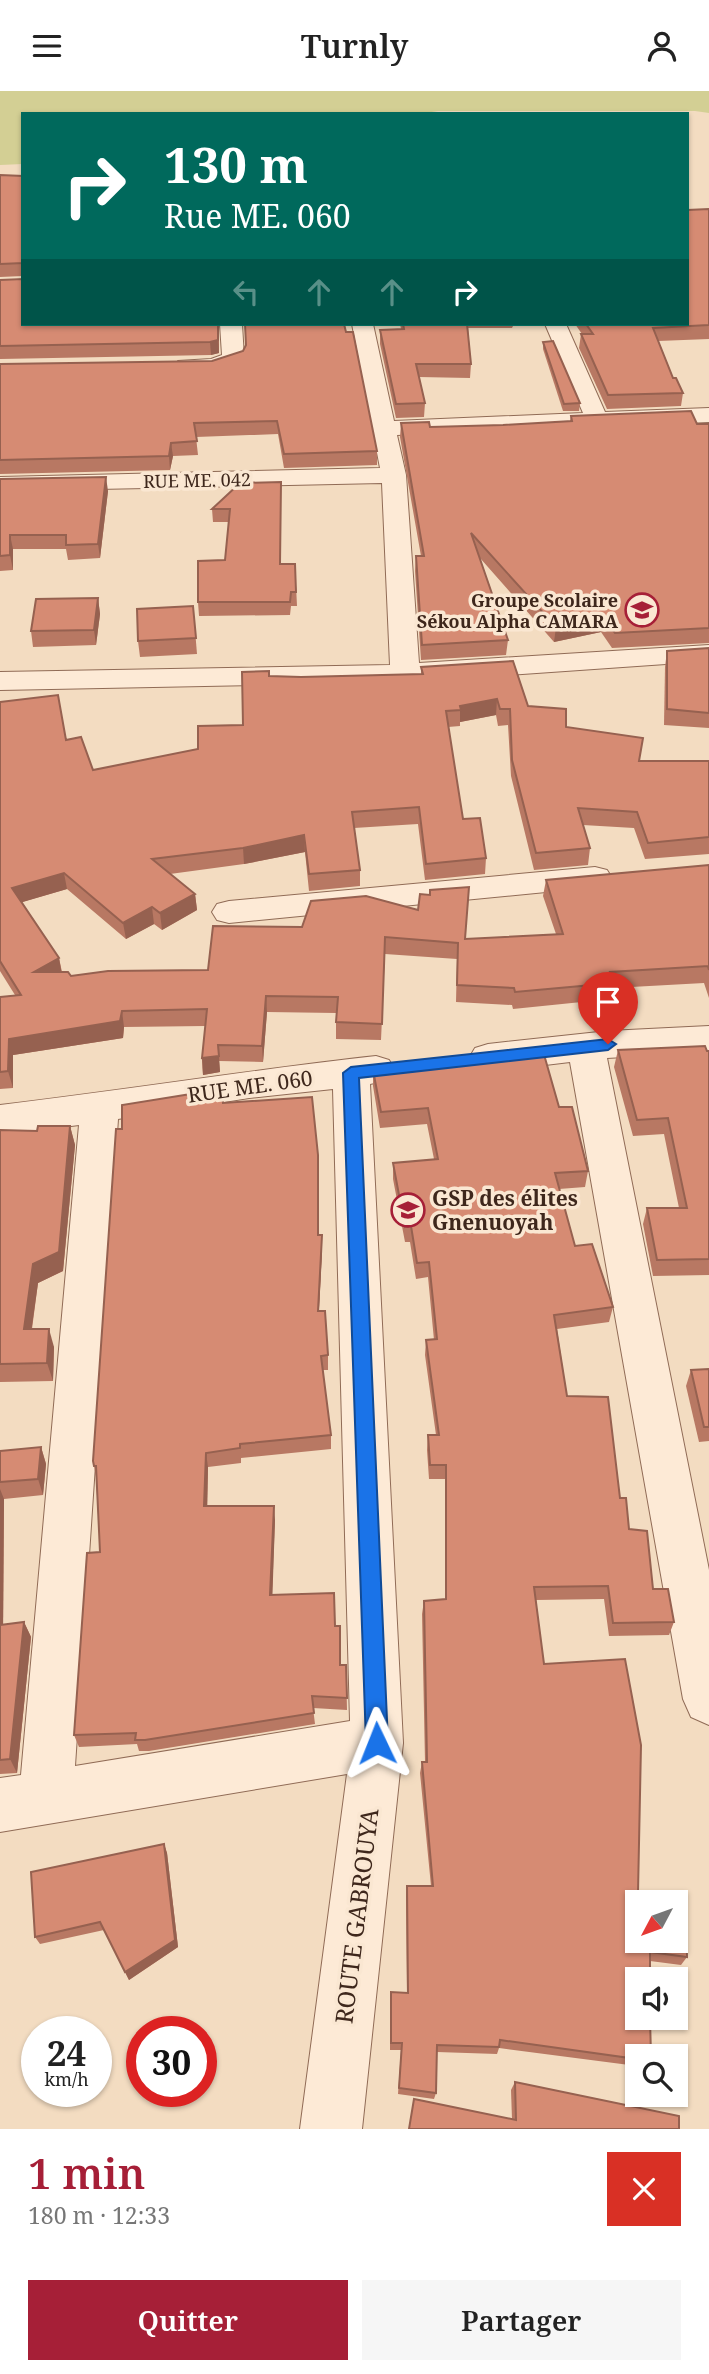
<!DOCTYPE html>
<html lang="fr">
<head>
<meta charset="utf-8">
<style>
  body { margin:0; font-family:"Noto Serif",serif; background:#f6f6f6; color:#222; height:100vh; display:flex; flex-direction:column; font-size:26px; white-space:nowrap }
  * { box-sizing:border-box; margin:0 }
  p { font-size:23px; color:#767676 }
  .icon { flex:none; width:38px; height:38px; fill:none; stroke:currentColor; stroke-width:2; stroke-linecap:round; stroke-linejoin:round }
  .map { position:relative; height:2038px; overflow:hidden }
  .drawer { display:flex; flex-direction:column; background:#fff; flex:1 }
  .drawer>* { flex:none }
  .top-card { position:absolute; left:21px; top:21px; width:668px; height:214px; border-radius:0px; box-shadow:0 2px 5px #0004; background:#00695c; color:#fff; overflow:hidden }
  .needle { width:46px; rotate:229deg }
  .controls { position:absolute; left:625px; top:1799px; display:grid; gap:14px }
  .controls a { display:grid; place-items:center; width:63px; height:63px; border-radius:0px; background:#fff; box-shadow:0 2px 5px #0004; font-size:35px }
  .speed { position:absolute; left:21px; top:1925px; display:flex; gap:14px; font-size:35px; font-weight:700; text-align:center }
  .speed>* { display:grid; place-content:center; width:91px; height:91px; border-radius:50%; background:#fff; box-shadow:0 2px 5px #0004; line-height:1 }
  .speed small { font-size:18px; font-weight:400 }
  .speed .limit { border:10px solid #d22; background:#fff; color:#111 }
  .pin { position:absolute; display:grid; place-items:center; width:60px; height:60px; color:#fff; margin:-72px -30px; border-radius:50% 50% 50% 0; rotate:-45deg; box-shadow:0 0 7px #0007 }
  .pin .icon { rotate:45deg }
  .me { position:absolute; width:77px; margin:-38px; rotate:358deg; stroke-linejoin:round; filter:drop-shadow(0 0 5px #0008) }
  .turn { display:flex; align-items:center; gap:24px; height:147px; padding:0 28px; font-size:32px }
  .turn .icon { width:91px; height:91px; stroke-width:2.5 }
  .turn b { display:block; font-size:49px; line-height:60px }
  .lanes { display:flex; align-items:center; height:66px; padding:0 28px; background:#0003; justify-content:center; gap:35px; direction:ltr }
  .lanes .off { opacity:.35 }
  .round { display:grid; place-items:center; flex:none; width:74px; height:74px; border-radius:0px; background:#f6f6f6 }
  .head { display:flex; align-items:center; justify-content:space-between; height:119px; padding:0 28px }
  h1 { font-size:42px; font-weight:600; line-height:52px; color:#a61f37 }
  .action { display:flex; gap:14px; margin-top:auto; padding:14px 28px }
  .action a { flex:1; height:80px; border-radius:0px; background:#a61f37; color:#fff; font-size:28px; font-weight:600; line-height:80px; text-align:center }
  .action a+a { background:#f6f6f6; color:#222 }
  header { display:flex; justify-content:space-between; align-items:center; height:91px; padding:0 28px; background:#fff; font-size:32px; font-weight:600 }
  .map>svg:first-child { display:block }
  .green { fill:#d3cf94 }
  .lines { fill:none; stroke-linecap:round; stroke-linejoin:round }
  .minor-casing { stroke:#906b56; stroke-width:2 }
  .minor { fill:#fdead6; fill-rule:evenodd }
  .wall { fill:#b87863 }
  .shaded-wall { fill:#966150 }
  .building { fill:#d68b73; stroke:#966150; stroke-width:2; fill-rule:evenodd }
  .route { fill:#1a73e8; stroke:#114b97; stroke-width:2 }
  .labels { text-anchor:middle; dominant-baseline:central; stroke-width:7; stroke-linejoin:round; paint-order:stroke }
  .far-street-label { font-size:18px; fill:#3e271c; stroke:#fae7d2 }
  .far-poi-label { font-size:18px; font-weight:bold; fill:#3e271c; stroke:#fae7d2; text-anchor:end }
  .street-label { font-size:21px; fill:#3e271c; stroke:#fae7d2 }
  .poi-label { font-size:21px; font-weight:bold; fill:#3e271c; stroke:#fae7d2; text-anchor:start }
  .near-street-label { font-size:24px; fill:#3e271c; stroke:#fae7d2 }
</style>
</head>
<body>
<header><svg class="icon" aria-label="menu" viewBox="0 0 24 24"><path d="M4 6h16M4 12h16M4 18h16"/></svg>Turnly<svg class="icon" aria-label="person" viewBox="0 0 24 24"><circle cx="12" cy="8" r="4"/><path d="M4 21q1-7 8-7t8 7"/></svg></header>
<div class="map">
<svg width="709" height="2038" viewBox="0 0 709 2038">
  <rect width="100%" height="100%" fill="#f3dcc1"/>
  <polygon class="green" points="0,0 709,0 709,22 695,20 438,20 419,23 23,23 23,73 0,74"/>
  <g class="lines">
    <defs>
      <g id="minor">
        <path d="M220 233H242L244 267C232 283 196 284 178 280L175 275 178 270 211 268 222 264Z"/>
        <polygon points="352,233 373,233 394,330 583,322 545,233 566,233 605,321 709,317 709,331 397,344 406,384 419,572 709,554 709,570 405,591 0,599 0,581 390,574 382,392 0,400 0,386 380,377"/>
        <polygon points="595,776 607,779 612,787 607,795 229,832 217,829 212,821 217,813 229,810"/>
        <polygon points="709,935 709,961 607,967 709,1479 709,1634 691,1626 683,1608 570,971 488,981 475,977 469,967 475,957 488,953 608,940"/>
        <path d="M376 965 389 969 395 979 389 989 370 993 403 1652 362 2038H300L347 1683 0 1741V1687L21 1684 79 1034 0 1044V1014C126 999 250 979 376 965ZM333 998 350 1630 75 1675 118 1028 249 1007Z"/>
      </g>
    </defs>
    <use href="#minor" class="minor-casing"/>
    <use href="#minor" class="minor"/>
  </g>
  <g class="wall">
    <polygon points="0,84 23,85 23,185 0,186"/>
    <polygon points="709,118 709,248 658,250 673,287 683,302 681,315 607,318 579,257 581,243 582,243 575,233 688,233"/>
    <polygon points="0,189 23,233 219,233 219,262 211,264 0,268"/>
    <polygon points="400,233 514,233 512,237 468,237 471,273 470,287 419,286 425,312 424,326 396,327 380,253 380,239 401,238"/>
    <polygon points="543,251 580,312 579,320 563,320 543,258"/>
    <polygon points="212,270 377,360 377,374 284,377 278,343 196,346 198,364 173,365 170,379 0,383 0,273"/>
    <polygon points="571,325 709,333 709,552 612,557 601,541 554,551 480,467 508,549 506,564 421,569 415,480 416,465 421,465 400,346 401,332 430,336 503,334 570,330"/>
    <polygon points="0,388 108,400 100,467 68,469 66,458 13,458 13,479 0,480"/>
    <polygon points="281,404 281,473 295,473 297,515 291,515 290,524 199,525 198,511 225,469 229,431 213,431 212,418"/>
    <polygon points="98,507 100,523 96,554 33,556 31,540"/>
    <polygon points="193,515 197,563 140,566 138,550"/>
    <polygon points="709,557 709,637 664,634 665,576 667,560"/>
    <polygon points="421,576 528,615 566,636 639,670 709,670 709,763 645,768 634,737 583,734 590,757 588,774 534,779 511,685 508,634 498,635 496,624 460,631 460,635 448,636 463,728 486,767 485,783 425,789 418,733 354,737 360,779 360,795 309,800 305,761 244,773 170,783 195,803 197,819 162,839 154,833 126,848 67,798 22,811 59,867 62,881 71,885 208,879 302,836 418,819 429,804 430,799 465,848 556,843 543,805 546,789 709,774 709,907 704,892 613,897 611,908 513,918 512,914 456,911 457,868 385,863 381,949 336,948 336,922 267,921 263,971 219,970 220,981 203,984 202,967 205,935 124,936 123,947 13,964 13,997 0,998 0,906 15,904 0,880 0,611 66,649 93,679 198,658 243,634 269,585 301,586 421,583"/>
    <polygon points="618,959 709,960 709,1184 653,1185 643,1133 647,1117 679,1117 664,1043 633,1045 614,976"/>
    <polygon points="373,979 559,1016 588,1080 585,1096 559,1098 575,1155 613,1216 609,1231 557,1238 567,1305 620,1407 629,1438 653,1498 674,1531 669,1544 609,1545 604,1508 536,1509 544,1573 638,1802 687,1866 681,1874 650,1870 637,1965 637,1975 499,1957 497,1963 437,1961 436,2002 434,2008 398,2003 401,1959 390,1959 390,1909 391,1901 407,1902 406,1804 407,1795 431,1795 420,1682 422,1671 425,1671 422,1523 424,1510 445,1508 445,1388 429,1388 427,1359 428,1344 436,1344 425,1264 426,1249 434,1249 428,1186 416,1188 410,1151 405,1151 393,1088 393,1072 434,1068 427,1033 380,1037 373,995"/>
    <polygon points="223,1012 318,1144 322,1144 322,1159 319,1220 328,1264 328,1279 323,1279 331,1344 331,1358 241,1367 241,1372 208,1376 207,1415 275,1429 272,1504 335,1535 341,1574 346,1574 347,1619 313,1617 315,1633 149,1660 139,1660 137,1653 79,1656 74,1644 100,1461 96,1386 94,1375 122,1038"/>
    <polygon points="70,1035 75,1054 63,1180 38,1192 32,1238 54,1256 53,1290 0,1291 0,1039 37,1040"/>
    <polygon points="709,1278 709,1350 699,1351 686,1295 691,1279"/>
    <polygon points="41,1356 46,1373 43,1404 4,1408 3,1534 24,1531 31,1546 17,1682 0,1683 0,1360"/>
    <polygon points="164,1753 167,1762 178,1856 129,1889 104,1839 40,1853 35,1846"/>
    <polygon points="515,1991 679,2038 512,2028 511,1999"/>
  </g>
  <g class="shaded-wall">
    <polygon points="218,233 219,262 211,264 210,251"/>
    <polygon points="171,352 173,365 170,379 169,365"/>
    <polygon points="106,386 108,400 100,467 98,453"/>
    <polygon points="10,444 13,458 13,479 10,464"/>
    <polygon points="98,507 100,523 96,554 94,539"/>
    <polygon points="603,526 601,541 554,551 556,536"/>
    <polygon points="497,608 496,624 460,631 460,615"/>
    <polygon points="304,744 305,761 244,773 243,757"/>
    <polygon points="64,782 67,798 16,813 12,797"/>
    <polygon points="195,803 197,819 162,839 160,822"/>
    <polygon points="152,816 154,833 126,848 123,832"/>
    <polygon points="59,867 62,884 34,881"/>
    <polygon points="266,905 267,921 263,971 262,955"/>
    <polygon points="122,920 124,936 123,947 13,964 13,997 8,980 9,948"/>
    <polygon points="219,965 220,981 203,984 202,967"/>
    <polygon points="70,1035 75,1054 63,1180 38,1192 29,1256 24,1238 33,1173"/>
    <polygon points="322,1144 322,1159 318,1235 318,1220"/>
    <polygon points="49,1238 54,1256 53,1290 47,1272"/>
    <polygon points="41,1356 46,1373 43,1404 38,1388"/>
    <polygon points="206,1362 208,1376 207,1428 204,1415"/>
    <polygon points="0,1398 4,1408 3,1550 0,1544"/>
    <polygon points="274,1415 275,1429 272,1516 270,1504"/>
    <polygon points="24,1531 31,1546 17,1682 10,1668"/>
    <polygon points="164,1753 167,1762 178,1856 129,1889 125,1881"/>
  </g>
  <g class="building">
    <polygon points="0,84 23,85 23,172 0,173"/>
    <polygon points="709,118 709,234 653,237 673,287 676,287 683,302 608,304 581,243 593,243 586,233 688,233 688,119"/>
    <polygon points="23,188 23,233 218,233 218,249 210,251 0,255 0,189"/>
    <polygon points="245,233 344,233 346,241 353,241 377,360 284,363 277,330 194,332 197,350 171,352 169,365 0,369 0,273 212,270 243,260 246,254"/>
    <polygon points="403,233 467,233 471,273 416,273 425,312 396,313 380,239 404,238"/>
    <polygon points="553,250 580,312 564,313 543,251"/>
    <polygon points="691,320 697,333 709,333 709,537 615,542 603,526 556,536 471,442 508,549 422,554 416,465 424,465 401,332 429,331 430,336 503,334 572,330 571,325"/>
    <polygon points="106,386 98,453 66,454 66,444 10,444 10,464 0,465 0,388"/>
    <polygon points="281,391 280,473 295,473 296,501 291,501 290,511 198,511 198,470 225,469 230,418 212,418 240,392"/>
    <polygon points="98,507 94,539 31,540 36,508"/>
    <polygon points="193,515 196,547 138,550 137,518"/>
    <polygon points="709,557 709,622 667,618 667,560"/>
    <polygon points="513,570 528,615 566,618 566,636 643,647 639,670 709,670 709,746 648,752 637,721 578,717 590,757 536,762 512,669 510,618 500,618 497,608 460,615 461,619 446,620 463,728 480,727 486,767 426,773 419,716 352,721 360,779 309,783 304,744 243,757 152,768 195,803 160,822 152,816 123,832 64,782 12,797 59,867 34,881 68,881 71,885 108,880 208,879 213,835 302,836 311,810 366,805 418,819 420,803 430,804 430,799 469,796 465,848 563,843 546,789 709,774 709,879 708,875 610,881 614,892 515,901 514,897 457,894 458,852 385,846 382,933 336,931 338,906 266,905 262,955 218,954 219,965 202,967 207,918 122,920 120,930 9,948 8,980 0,981 0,906 21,904 0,870 0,611 58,604 66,649 81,646 93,679 198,658 198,635 243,634 242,581 269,580 269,585 301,586 423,583 421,576"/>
    <polygon points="705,955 707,960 709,960 709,1168 657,1169 647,1117 687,1117 668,1027 637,1029 618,959"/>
    <path d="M543 960 559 1016H572L588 1080 555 1082 575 1155 592 1153 613 1216 554 1224 567 1305 608 1306 620 1407H626L629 1438 647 1440 653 1498H668L674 1531 613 1532 608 1495 534 1496 544 1573 625 1568 641 1654 638 1802 686 1808 687 1866 650 1861V1888H637V1927H650L651 1965H637V1968L500 1949 499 1956 437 1954 436 2002 399 1997 402 1952H391V1901L408 1902 407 1795H433L422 1671H427L424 1510 446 1508V1374H430L428 1344H439L426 1249 437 1248 429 1171 417 1172 411 1135 405 1136 393 1072 438 1068 428 1017 381 1021 373 979ZM637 1811H676V1850H637Z"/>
    <polygon points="222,998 223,1012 312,1006 318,1064 318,1144 322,1144 318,1220 325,1220 328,1264 321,1265 331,1344 240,1353 240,1357 206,1362 204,1415 274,1415 270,1504 334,1502 335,1535 340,1535 340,1574 346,1574 347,1607 312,1605 314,1622 145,1649 135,1649 136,1642 74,1644 87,1462 100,1461 96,1375 94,1375 93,1370 116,1038 122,1038 122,1014"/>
    <polygon points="38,1035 70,1035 59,1161 33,1173 24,1238 49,1238 47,1272 0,1273 0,1039 37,1040"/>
    <polygon points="709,1278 709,1336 704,1336 691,1279"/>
    <polygon points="41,1356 38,1388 0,1391 0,1360"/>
    <polygon points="24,1531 10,1668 0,1669 0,1534"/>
    <polygon points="164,1753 175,1849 125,1881 100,1831 35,1846 31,1781"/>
    <polygon points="515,1991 679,2025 679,2038 409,2038 414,2008 516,2029"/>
  </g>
  <polygon class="route" points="608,948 616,953 608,959 359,987 388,1652 385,1659 377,1663 369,1659 366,1652 343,982 351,976"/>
  <defs>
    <symbol id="school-ring" viewBox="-11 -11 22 22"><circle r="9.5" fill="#fae7d2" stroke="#a61f37" stroke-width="1.5"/><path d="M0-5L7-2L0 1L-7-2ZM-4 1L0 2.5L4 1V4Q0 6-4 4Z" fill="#a61f37"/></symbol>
  </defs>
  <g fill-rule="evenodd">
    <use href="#school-ring" x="623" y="500" width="38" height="38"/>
    <use href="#school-ring" x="389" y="1100" width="38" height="38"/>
  </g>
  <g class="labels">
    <g class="far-street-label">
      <text transform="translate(197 389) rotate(-1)">RUE ME. 042</text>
    </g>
    <g class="far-poi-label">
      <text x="618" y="509">Groupe Scolaire<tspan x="618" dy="21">Sékou Alpha CAMARA</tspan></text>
    </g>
    <g class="street-label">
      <text transform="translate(250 995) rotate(-8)">RUE ME. 060</text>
    </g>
    <g class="poi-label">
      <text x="432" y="1107">GSP des élites<tspan x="432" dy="24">Gnenuoyah</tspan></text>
    </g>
    <g class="near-street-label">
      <text transform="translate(356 1825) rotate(-83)">ROUTE GABROUYA</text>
    </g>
  </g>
</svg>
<div class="controls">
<a><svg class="needle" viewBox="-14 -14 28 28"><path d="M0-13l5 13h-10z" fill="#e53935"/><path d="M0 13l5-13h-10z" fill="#767676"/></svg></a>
<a><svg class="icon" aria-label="sound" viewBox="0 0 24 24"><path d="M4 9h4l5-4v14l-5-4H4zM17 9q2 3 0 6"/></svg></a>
<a><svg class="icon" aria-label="search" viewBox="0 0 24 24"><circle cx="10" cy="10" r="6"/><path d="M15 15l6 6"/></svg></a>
</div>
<div class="speed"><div>24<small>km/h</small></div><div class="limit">30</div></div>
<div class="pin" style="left:608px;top:953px;background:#d93025"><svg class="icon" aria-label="arrive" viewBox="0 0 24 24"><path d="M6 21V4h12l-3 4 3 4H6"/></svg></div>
<svg class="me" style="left:377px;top:1652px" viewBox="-20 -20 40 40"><path d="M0-17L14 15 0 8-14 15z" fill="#1a73e8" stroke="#fff" stroke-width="4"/></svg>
<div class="top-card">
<div class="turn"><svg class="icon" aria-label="right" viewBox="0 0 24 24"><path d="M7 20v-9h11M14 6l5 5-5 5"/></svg><div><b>130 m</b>Rue ME. 060</div></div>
<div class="lanes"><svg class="icon off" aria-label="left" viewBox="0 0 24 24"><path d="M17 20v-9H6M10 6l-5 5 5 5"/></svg><svg class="icon off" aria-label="ahead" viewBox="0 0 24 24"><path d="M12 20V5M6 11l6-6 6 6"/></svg><svg class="icon off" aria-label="ahead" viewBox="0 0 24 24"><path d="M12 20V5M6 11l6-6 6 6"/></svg><svg class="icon" aria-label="right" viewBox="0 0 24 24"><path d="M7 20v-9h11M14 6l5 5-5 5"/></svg></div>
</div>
</div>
<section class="drawer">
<div class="head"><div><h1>1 min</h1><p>180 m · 12:33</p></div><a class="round" style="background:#d93025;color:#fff"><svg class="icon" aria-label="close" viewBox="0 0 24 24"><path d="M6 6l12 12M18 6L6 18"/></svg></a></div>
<div class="action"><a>Quitter</a><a>Partager</a></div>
</section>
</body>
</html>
